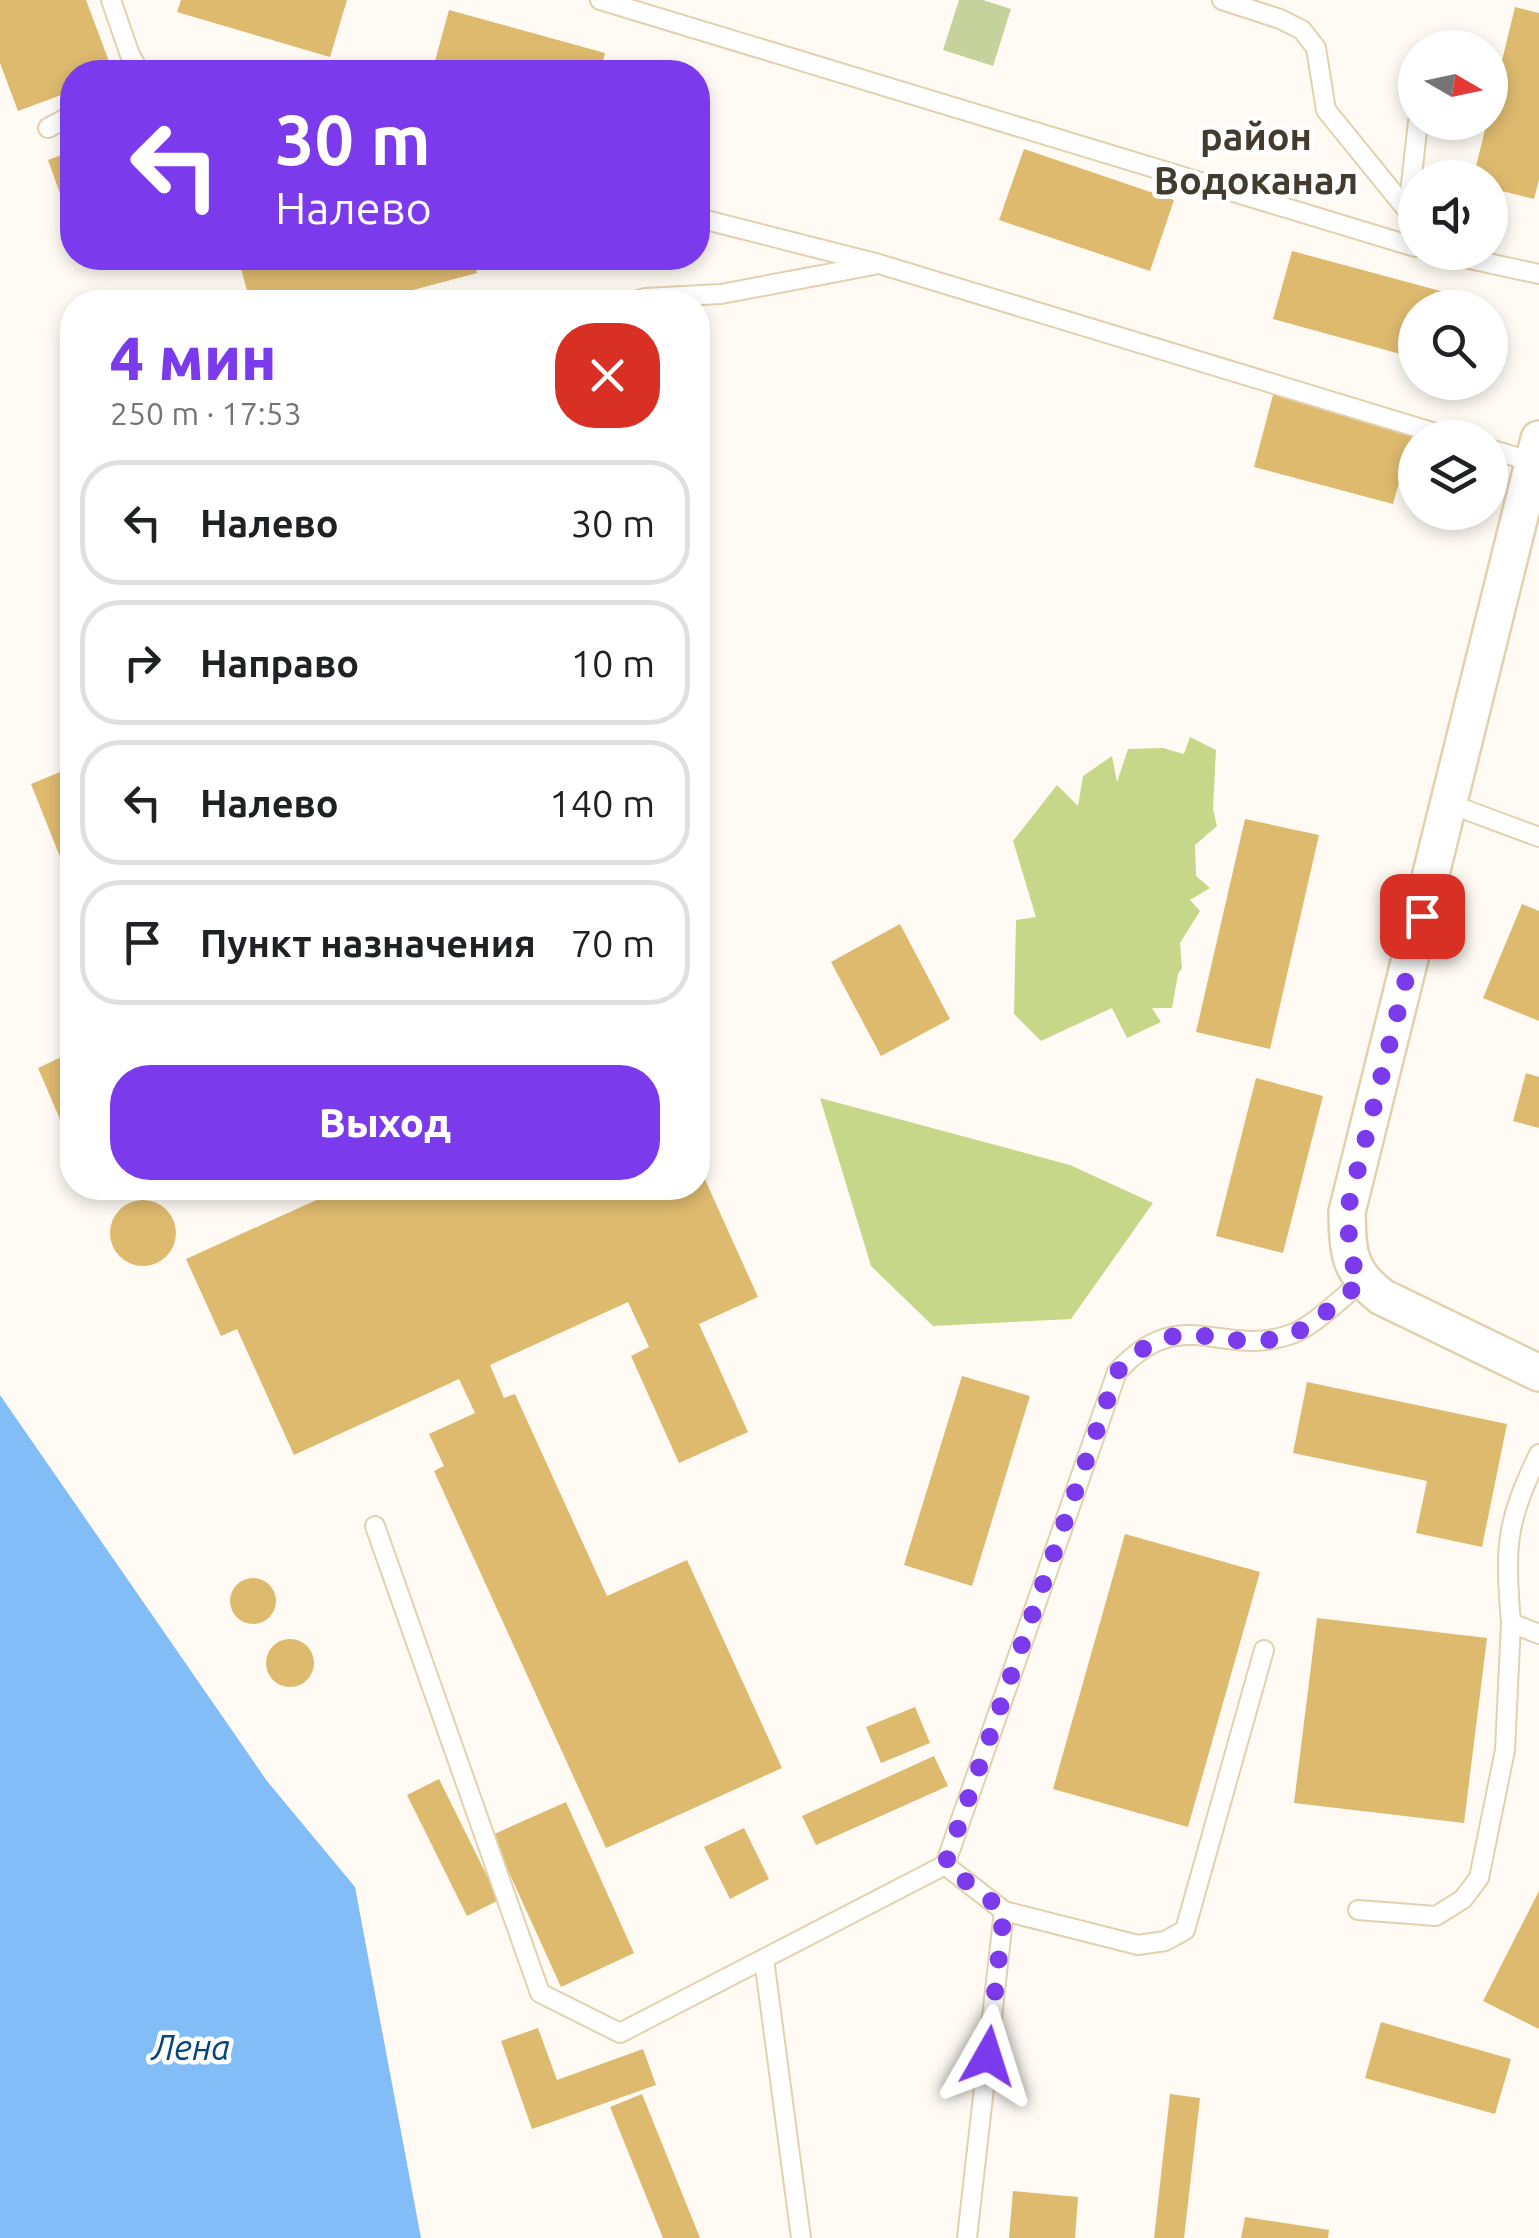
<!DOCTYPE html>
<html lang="ru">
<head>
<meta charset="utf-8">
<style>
  body { margin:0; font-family:Ubuntu,sans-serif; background:#f2f2f2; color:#202124; height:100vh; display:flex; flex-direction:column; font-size:38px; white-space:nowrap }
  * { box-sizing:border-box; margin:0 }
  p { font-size:32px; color:#757577 }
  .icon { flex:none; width:55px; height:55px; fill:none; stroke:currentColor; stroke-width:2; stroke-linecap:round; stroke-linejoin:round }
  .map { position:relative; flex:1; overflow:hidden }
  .sheet { position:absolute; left:60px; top:290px; width:650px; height:910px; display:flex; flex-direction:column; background:#fff; border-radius:40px; box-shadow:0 5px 15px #0003 }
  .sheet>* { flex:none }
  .hud { position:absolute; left:60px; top:60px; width:650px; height:210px; border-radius:40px; box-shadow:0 5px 15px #0003; background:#7c3aed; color:#fff; overflow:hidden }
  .needle { width:65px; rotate:99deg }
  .controls { position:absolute; left:1398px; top:30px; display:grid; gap:20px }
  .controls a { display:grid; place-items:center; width:110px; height:110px; border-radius:50%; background:#fff; box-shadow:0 5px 15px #0003; font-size:50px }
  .pin { position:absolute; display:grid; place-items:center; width:85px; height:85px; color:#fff; margin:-42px; border-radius:20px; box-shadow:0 5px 15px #0006 }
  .me { position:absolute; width:110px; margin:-55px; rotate:6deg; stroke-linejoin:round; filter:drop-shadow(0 0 8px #0008) }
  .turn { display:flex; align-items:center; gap:35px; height:210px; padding:0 50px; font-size:45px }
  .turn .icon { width:130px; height:130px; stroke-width:2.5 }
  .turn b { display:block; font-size:70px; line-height:85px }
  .round { display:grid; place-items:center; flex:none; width:105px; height:105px; border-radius:40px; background:#f2f2f2 }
  .head { display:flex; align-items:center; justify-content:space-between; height:170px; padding:0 50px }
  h1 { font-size:60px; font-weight:800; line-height:75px; color:#7c3aed }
  .primary-button { display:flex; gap:20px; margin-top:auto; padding:20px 50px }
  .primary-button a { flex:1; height:115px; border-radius:40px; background:#7c3aed; color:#fff; font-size:40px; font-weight:800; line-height:115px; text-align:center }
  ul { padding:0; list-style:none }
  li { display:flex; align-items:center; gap:30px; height:125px; margin:0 20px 15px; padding:0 30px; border:5px solid #e0e0e0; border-radius:40px }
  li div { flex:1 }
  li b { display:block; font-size:38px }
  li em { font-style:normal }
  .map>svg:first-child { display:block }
  .green { fill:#c6d29c }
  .forest { fill:#c7d789 }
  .water { fill:#83bdf7 }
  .building { fill:#deba6f }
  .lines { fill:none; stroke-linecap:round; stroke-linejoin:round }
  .lane-casing { stroke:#e2d1af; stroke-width:22 }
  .street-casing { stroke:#e2d1af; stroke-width:40 }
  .lane { stroke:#fff; stroke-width:18 }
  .street { stroke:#fff; stroke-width:35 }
  .route { stroke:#7c3aed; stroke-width:18; stroke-dasharray:0 32.4 }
  .labels { text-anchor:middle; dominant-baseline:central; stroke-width:9; stroke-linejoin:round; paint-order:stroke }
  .water-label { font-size:35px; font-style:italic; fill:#04477b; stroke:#fff }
  .quarter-label { font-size:38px; font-weight:bold; fill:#433c2e; stroke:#fff }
</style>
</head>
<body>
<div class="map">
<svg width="1539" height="2238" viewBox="0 0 1539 2238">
  <rect width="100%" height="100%" fill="#fffbf4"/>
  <polygon class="green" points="959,0 983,0 1011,9 993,66 943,50"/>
  <g class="forest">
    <polygon points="1190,737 1216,750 1213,809 1217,826 1195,845 1196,876 1210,888 1190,900 1200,911 1180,943 1182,968 1178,974 1172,1008 1152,1008 1161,1022 1127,1038 1112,1008 1041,1041 1014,1014 1016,920 1036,917 1013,841 1057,785 1078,806 1083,776 1112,756 1117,782 1128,749 1163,748 1184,754"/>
    <polygon points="820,1098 1070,1165 1153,1203 1071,1319 933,1326 871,1266"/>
  </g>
  <polygon class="water" points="0,1395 267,1781 355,1887 421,2238 0,2238"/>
  <g class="building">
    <polygon points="0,0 86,0 113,72 72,72 72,91 18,111 0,63"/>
    <polygon points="181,0 347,0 330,57 177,12"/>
    <polygon points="1515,7 1539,13 1539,180 1534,199 1490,188 1490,178 1473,178 1487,122 1490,122 1490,110"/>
    <polygon points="449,10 605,53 600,72 432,72"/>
    <polygon points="1024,149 1174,200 1150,271 999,220"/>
    <polygon points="72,151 72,227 48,160"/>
    <polygon points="1292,251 1448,293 1443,308 1415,308 1415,358 1273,319"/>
    <polygon points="251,258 473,258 477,273 368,302 250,302 239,261"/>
    <polygon points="1274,391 1414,429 1393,504 1254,467"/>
    <polygon points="72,767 72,887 31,784"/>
    <polygon points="1245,819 1319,835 1270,1049 1196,1032"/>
    <polygon points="1522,904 1539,911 1539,1021 1483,998"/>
    <polygon points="900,924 950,1019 881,1056 831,962"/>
    <polygon points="72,1052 72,1127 65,1131 38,1068"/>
    <polygon points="1526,1073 1539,1077 1539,1128 1513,1121"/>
    <polygon points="1256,1078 1323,1096 1283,1253 1216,1236"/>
    <polygon points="698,1164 758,1297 699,1324 748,1432 679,1463 631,1356 649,1347 628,1302 490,1365 504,1398 515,1394 607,1596 687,1560 782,1768 606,1848 434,1471 444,1466 429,1434 475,1413 459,1379 294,1455 237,1329 221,1336 186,1259 343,1188 698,1188"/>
    <circle cx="143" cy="1233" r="33"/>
    <polygon points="962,1376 1030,1396 972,1586 904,1565"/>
    <polygon points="1307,1382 1507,1424 1482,1547 1416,1533 1427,1481 1293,1453"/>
    <polygon points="1125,1534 1260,1572 1188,1827 1053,1789"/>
    <circle cx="253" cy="1601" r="23"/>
    <polygon points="1317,1618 1487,1638 1464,1823 1294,1803"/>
    <circle cx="290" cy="1663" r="24"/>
    <polygon points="915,1707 930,1743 881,1763 866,1727"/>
    <polygon points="934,1756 948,1786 816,1845 802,1816"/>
    <polygon points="439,1779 499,1900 467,1916 407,1795"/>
    <polygon points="566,1802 634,1953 561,1987 492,1835"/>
    <polygon points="744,1828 769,1879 730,1899 704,1847"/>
    <polygon points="1539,1891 1539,2029 1483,2001"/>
    <polygon points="1381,2022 1511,2059 1495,2114 1365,2078"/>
    <polygon points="538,2028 557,2080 643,2049 656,2085 532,2129 501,2041"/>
    <polygon points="642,2094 700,2238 663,2238 610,2107"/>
    <polygon points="1170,2094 1200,2098 1184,2238 1154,2238"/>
    <polygon points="1013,2191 1078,2197 1075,2238 1009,2238"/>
    <polygon points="1245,2217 1329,2230 1328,2238 1241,2238"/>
  </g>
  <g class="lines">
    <defs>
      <g id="lane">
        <polyline points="111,0 130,55 140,72"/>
        <polyline points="600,0 1415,247"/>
        <polyline points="1222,0 1280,19 1302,30 1316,48 1326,110 1408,211"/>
        <polyline points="48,128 72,115"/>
        <polyline points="698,218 879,264 1452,438"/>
        <polyline points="1415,229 1408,211 1418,122"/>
        <polyline points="1437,252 1539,274"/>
        <polyline points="631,302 645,298 721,294 874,265"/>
        <polyline points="1490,449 1533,462"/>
        <polyline points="1450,804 1539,837"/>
        <path d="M1539 1454C1505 1524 1505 1547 1511 1623L1539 1634"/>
        <path d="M375 1526 540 1993 620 2033 945 1865 1117 1372C1182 1300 1222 1360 1292 1334 1314 1326 1343 1296 1362 1282"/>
        <polyline points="945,1865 1004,1911 1138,1945 1165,1941 1185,1930 1264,1650"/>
        <polyline points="1358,1910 1436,1916 1463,1899 1479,1878 1505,1750 1511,1623"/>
        <polyline points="764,1959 801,2238"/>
        <polyline points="967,2238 1004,1911"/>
      </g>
      <path id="street" d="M1539 439 1347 1212C1348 1253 1348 1271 1382 1297L1539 1373"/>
    </defs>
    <use href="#lane" class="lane-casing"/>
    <use href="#street" class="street-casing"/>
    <use href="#lane" class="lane"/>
    <use href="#street" class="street"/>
  </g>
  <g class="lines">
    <path class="route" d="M988 2056 1004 1911 945 1865 1117 1372C1182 1300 1222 1360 1292 1334 1314 1326 1343 1296 1362 1282L1351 1260 1347 1212 1422 916"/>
  </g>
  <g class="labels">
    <g class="water-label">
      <text x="191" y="2047">Лена</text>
    </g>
    <g class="quarter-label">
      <text x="1256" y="136">район<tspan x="1256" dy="44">Водоканал</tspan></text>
    </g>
  </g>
</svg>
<div class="controls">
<a><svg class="needle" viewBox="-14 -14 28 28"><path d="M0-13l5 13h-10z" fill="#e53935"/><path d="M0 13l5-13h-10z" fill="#757577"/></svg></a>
<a><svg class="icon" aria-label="sound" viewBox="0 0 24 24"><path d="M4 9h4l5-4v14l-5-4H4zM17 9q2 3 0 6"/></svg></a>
<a><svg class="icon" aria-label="search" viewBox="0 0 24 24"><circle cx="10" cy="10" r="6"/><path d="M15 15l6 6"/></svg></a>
<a><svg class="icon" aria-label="layers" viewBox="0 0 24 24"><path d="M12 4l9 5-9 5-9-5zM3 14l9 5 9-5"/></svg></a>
</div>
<div class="pin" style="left:1422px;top:916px;background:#d93025"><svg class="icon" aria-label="arrive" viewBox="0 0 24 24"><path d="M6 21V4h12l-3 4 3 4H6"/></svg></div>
<svg class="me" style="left:988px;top:2056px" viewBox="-20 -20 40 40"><path d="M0-17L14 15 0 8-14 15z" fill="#7c3aed" stroke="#fff" stroke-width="4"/></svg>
<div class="hud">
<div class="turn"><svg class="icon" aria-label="left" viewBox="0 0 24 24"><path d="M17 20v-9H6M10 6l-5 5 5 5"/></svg><div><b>30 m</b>Налево</div></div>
</div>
<section class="sheet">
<div class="head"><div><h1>4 мин</h1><p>250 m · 17:53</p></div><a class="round" style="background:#d93025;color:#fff"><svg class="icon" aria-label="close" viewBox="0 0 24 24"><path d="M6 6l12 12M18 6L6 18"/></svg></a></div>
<ul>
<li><svg class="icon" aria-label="left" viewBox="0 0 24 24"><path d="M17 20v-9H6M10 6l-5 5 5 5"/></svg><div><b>Налево</b></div><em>30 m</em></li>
<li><svg class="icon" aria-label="right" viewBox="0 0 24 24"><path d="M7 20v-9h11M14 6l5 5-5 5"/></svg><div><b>Направо</b></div><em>10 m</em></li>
<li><svg class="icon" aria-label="left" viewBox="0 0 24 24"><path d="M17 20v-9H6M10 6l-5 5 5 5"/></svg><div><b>Налево</b></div><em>140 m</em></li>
<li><svg class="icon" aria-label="arrive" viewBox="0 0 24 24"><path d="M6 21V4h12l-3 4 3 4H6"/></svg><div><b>Пункт назначения</b></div><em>70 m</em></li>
</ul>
<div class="primary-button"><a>Выход</a></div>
</section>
</div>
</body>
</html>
